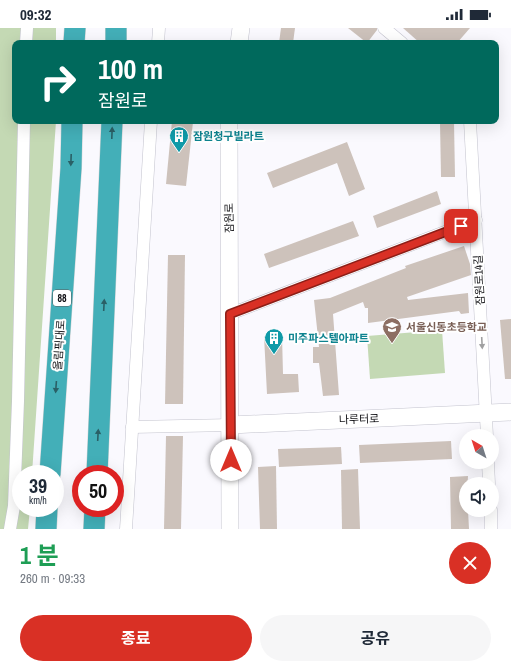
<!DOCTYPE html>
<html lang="ko">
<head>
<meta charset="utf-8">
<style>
  body { margin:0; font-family:"Archivo Narrow","Noto Sans KR",sans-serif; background:#f6f6f7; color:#1f2937; height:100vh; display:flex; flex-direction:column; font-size:15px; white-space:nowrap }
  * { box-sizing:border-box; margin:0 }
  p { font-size:13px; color:#747a83 }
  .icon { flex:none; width:22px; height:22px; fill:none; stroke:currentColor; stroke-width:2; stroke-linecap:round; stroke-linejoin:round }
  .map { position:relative; height:501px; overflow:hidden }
  .panel { display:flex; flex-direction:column; background:#fff; flex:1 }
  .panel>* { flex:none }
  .hud { position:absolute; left:12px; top:12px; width:487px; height:84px; border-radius:8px; box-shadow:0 4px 16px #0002; background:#00695c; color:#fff; overflow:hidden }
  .needle { width:26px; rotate:321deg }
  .buttons { position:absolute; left:459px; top:401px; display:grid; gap:8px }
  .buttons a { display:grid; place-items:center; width:40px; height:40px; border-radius:50%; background:#fff; box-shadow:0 4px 16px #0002; font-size:20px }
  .speed { position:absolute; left:12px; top:437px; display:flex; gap:8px; font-size:20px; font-weight:700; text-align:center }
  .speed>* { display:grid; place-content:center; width:52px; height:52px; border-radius:50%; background:#fff; box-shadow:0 4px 16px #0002; line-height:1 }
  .speed small { font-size:10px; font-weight:400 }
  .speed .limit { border:6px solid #d22; background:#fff; color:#111 }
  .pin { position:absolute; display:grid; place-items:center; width:34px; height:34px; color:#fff; margin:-17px; border-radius:8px; box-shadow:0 2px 6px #0006 }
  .me { position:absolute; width:44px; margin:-22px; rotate:0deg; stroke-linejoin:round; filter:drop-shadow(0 0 3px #0008) }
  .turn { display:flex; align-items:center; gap:14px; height:84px; padding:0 20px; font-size:18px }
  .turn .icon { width:52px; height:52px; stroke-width:2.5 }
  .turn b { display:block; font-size:28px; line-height:34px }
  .round { display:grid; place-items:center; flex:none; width:42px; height:42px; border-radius:21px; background:#f6f6f7 }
  .summary { display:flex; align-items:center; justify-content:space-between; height:68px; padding:0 20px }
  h1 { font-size:24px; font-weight:700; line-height:30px; color:#1e9e55 }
  .action { display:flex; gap:8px; margin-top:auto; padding:8px 20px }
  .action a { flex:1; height:46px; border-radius:24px; background:#d93025; color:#fff; font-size:16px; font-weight:700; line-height:46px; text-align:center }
  .action a+a { background:#f6f6f7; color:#1f2937 }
  .status { display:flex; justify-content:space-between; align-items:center; height:28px; padding:0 20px; background:#fff; direction:ltr }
  .status svg { height:11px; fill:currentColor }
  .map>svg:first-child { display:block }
  .green { fill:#c4d9b4 }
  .building { fill:#cdc2bb }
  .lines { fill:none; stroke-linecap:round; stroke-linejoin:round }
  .street-casing { stroke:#c3c3ce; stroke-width:13 }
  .secondary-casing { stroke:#c3c3ce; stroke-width:18 }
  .highway-casing { stroke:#d4d4d5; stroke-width:22 }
  .street { stroke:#fff; stroke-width:12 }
  .secondary { stroke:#fff; stroke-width:17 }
  .highway { stroke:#43afb8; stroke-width:21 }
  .oneway { fill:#2a6066 }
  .oneway2 { fill:#a0a0a1 }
  .route-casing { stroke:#8d1f18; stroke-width:10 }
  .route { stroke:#d93025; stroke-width:7 }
  .labels { text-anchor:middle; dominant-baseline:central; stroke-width:4; stroke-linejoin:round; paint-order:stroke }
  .shield { fill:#fff; stroke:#58585b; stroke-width:1 }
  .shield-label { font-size:10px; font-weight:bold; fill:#111115 }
  .culture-label { font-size:11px; font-weight:bold; fill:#0d838f; stroke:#fff; text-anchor:start }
  .street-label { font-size:11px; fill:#111115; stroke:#fff }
  .education-label { font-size:11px; font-weight:bold; fill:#785e54; stroke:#fff; text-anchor:start }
</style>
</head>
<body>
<div class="status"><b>09:32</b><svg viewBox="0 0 49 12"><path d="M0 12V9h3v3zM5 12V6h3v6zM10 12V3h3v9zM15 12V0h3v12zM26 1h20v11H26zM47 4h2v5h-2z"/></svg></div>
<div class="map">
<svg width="511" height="501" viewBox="0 0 511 501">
  <rect width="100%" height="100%" fill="#faf9fe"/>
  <g class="green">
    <polygon points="0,0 56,0 56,15 15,15 15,93 56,93 32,446 21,446 21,480 30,480 28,501 0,501"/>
    <polygon points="442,302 445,345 370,351 367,308"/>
  </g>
  <g class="building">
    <polygon points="281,0 295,0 293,15 279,15"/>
    <polygon points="348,0 377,0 377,2 367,15"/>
    <polygon points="403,0 470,0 457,15 420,15"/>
    <polygon points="172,93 193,94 186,158 166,156"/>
    <polygon points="440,94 454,94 455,149 441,149"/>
    <polygon points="347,114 365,161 349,168 337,135 273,160 267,145"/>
    <polygon points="437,163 441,176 377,200 373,188"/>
    <polygon points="353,193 359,208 269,240 264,226"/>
    <polygon points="464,218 470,236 471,247 407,269 408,272 468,265 469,285 461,286 459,283 368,295 368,280 365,280 363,274 333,286 339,367 323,368 319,335 313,335 313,319 319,319 314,272 330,270 406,240 405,238"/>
    <polygon points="168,227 185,227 183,376 165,376"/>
    <polygon points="511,291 511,351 505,351 500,292"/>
    <polygon points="282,307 283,346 298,346 299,364 267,366 264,308"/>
    <polygon points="166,408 183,408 181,501 164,501"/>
    <polygon points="451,413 452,431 360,435 359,417"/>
    <polygon points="341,419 342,436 279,439 278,421"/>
    <polygon points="276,438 277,501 260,501 258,439"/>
    <polygon points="358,441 360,501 342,501 341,442"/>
    <polygon points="468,448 466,482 468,482 469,501 451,501 450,449"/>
  </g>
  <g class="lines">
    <defs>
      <g id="street">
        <polyline points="384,0 402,15"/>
        <polyline points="26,15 27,0"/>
        <polyline points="158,15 159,0"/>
        <polyline points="470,93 487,408"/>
        <polyline points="230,286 476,192"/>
        <polyline points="132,399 231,397"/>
        <polyline points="488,434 489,456"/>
        <polyline points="491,482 491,501"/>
        <polyline points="10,501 14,478 18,373 24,93"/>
        <polyline points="126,501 151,93"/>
      </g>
      <g id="secondary">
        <polyline points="239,15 241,0"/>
        <polyline points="229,93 230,501"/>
        <polyline points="231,397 511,384"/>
      </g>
      <g id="highway">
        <polyline points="74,15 75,0"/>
        <polyline points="116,15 116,0"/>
        <polyline points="50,446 71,140 72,93"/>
        <polyline points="97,446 112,93"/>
        <polyline points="46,501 47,480"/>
        <polyline points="94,501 95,480"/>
      </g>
    </defs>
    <use href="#street" class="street-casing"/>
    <use href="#secondary" class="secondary-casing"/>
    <use href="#highway" class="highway-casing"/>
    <use href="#street" class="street"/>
    <use href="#secondary" class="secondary"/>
    <use href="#highway" class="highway"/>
  </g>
  <defs><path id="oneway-solid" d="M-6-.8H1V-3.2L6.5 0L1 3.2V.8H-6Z"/></defs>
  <g class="oneway">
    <use href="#oneway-solid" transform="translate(112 105) rotate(-88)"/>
    <use href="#oneway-solid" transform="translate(71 132) rotate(92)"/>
    <use href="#oneway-solid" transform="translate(104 277) rotate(-87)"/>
    <use href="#oneway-solid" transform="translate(56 359) rotate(94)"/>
    <use href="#oneway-solid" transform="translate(98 407) rotate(-87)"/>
  </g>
  <use class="oneway2" href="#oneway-solid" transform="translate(482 315) rotate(87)"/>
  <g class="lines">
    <defs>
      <polyline id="route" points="231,432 230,286 461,198"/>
    </defs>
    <use href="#route" class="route-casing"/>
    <use href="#route" class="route"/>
  </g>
  <defs>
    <symbol id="building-pin" viewBox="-11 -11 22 30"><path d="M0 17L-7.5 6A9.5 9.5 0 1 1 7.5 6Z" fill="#0f9aa8" stroke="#fff"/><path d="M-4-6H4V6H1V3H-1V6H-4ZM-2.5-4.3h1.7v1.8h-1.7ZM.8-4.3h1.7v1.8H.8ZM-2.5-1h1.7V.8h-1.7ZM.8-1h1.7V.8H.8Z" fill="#fff"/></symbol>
    <symbol id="school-pin" viewBox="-11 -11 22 30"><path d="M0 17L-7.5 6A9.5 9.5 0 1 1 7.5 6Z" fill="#8d6e63" stroke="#fff"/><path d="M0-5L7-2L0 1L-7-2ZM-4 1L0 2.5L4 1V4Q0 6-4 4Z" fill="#fff"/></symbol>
  </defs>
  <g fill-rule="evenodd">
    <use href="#building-pin" x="168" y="97" width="22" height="30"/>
    <use href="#school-pin" x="381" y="288" width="22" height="30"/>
    <use href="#building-pin" x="263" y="299" width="22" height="30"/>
  </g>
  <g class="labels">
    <rect class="shield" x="53" y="262" width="18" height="16" rx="3"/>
    <g class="shield-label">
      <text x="62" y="270">88</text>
    </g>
    <g class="culture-label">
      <text x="193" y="108">잠원청구빌라트</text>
      <text x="288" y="310">미주파스텔아파트</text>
    </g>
    <g class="street-label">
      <text transform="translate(229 190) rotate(-91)">잠원로</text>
      <text transform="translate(479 252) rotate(-93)">잠원로14길</text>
      <text transform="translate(59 317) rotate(-86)">올림픽대로</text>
      <text transform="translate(359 391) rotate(-2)">나루터로</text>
    </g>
    <g class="education-label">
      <text x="406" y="299">서울신동초등학교</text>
    </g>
  </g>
</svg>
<div class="buttons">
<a><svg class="needle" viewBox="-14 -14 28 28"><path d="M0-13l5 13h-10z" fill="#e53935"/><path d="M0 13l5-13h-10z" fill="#747a83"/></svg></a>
<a><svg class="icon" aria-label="sound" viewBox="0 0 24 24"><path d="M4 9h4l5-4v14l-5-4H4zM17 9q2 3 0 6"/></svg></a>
</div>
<div class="speed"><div>39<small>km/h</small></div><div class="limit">50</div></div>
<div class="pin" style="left:461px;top:198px;background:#d93025"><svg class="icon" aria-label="arrive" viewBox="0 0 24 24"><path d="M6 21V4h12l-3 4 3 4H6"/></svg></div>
<svg class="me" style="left:231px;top:432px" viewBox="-20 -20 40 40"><circle r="19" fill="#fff"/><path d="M0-13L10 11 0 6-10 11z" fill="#d93025"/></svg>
<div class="hud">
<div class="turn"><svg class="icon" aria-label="right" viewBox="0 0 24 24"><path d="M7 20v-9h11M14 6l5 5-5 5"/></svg><div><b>100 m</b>잠원로</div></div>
</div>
</div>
<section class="panel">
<div class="summary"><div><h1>1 분</h1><p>260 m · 09:33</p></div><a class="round" style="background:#d93025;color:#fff"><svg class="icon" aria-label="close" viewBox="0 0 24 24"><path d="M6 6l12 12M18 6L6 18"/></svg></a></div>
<div class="action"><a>종료</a><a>공유</a></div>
</section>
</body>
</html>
